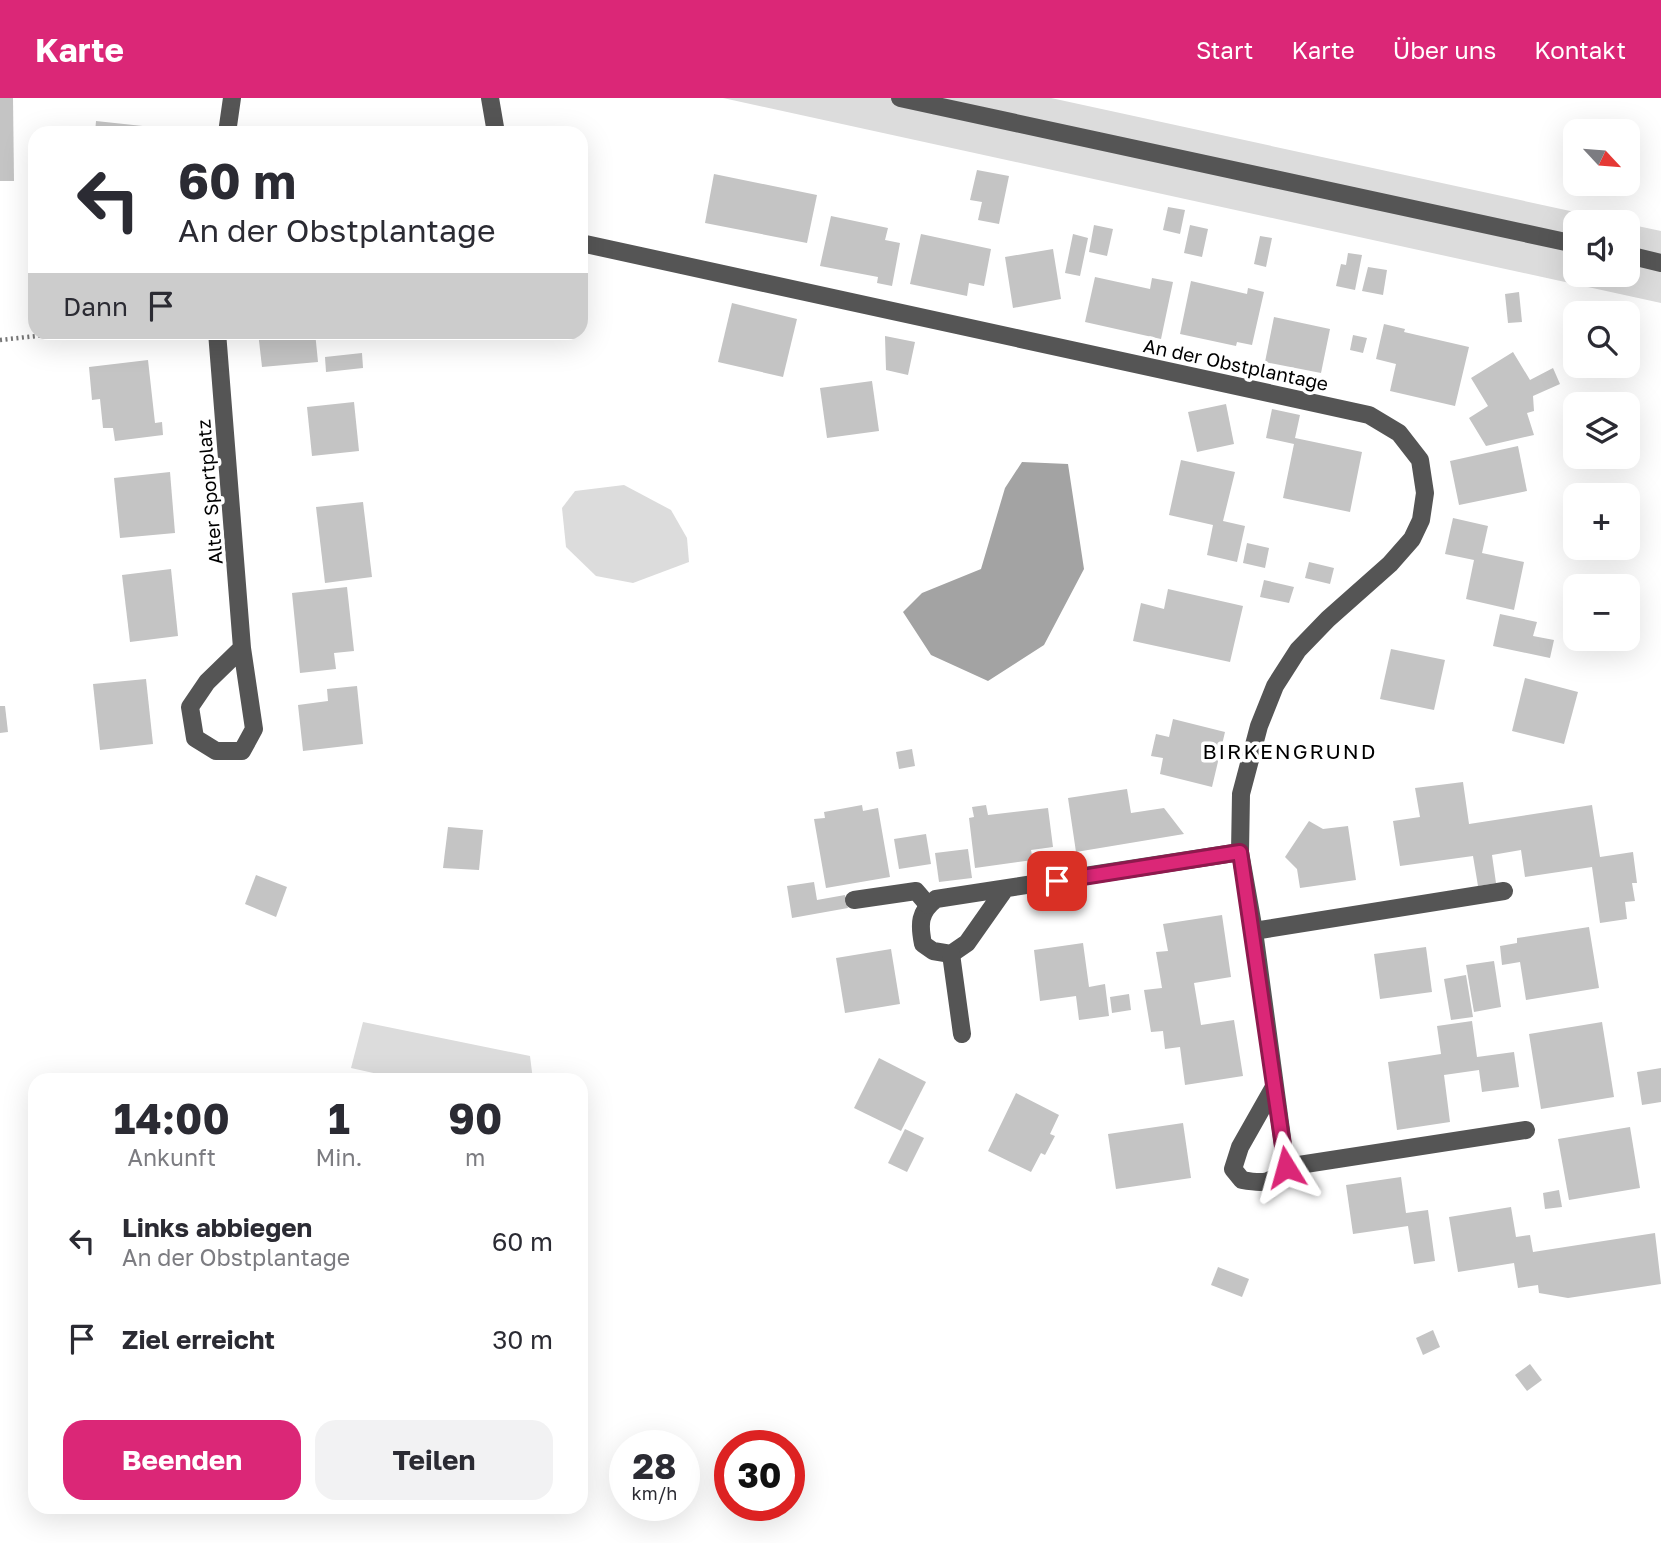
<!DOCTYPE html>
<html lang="de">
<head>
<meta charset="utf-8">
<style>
  body { margin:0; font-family:"Golos Text",sans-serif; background:#f2f2f3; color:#2b2b33; height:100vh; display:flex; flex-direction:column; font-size:26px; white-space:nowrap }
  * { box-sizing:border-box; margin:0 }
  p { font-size:23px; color:#7c7c81 }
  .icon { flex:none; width:38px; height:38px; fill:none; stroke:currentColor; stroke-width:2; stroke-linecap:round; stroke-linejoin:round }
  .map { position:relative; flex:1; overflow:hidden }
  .drawer { position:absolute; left:28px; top:975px; width:560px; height:441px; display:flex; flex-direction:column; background:#fff; border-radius:21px; box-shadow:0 7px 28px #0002 }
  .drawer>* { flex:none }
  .banner { position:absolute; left:28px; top:28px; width:560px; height:214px; border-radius:21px; box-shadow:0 7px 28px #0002; background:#fff; color:#2b2b33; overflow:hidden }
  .needle { width:46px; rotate:116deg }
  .controls { position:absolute; left:1563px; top:21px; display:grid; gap:14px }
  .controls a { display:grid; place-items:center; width:77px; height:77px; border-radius:14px; background:#fff; box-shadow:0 7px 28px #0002; font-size:35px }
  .speed { position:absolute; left:609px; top:1332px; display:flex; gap:14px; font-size:35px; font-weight:700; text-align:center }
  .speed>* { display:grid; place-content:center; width:91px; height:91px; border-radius:50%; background:#fff; box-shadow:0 7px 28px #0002; line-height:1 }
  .speed small { font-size:18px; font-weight:400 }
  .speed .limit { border:10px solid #d22; background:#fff; color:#111 }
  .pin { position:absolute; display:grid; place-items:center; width:60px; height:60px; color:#fff; margin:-30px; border-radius:14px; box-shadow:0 4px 10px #0006 }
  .me { position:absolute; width:77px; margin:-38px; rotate:352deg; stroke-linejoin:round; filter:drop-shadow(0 0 5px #0008) }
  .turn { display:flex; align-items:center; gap:24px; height:147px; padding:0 35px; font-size:32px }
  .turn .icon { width:91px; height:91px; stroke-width:2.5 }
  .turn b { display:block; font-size:49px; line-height:60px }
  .then { display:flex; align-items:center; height:66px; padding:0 35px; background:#0003; gap:14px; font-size:26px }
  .eta { display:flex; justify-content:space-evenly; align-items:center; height:119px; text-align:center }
  .eta b { font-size:42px; font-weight:700; line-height:49px }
  .cta { display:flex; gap:14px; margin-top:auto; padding:14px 35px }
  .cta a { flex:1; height:80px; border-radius:21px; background:#db2777; color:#fff; font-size:28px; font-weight:700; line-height:80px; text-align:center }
  .cta a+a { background:#f2f2f3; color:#2b2b33 }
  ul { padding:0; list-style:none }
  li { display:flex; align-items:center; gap:21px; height:98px; padding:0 35px }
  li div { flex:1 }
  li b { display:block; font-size:26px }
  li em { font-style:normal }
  header { display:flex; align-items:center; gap:42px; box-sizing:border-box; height:98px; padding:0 35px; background:#db2777; color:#fff }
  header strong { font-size:33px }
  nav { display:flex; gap:38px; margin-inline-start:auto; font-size:24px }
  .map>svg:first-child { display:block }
  .green { fill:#dcdcdc }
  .water { fill:#a3a3a3 }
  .building { fill:#c4c4c4 }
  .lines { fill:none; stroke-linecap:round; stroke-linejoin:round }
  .path { stroke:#777; stroke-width:4.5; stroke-dasharray:2 3.5; stroke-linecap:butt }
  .minor { stroke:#555; stroke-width:18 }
  .route-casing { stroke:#8e194d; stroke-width:18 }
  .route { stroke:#db2777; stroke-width:12 }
  .labels { text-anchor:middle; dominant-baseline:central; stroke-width:7; stroke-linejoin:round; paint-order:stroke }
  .street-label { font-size:19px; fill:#000; stroke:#fff }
  .neighbourhood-label { font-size:21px; letter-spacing:2px; fill:#000; stroke:#fff }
</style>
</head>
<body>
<header>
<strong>Karte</strong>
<nav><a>Start</a><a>Karte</a><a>Über uns</a><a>Kontakt</a></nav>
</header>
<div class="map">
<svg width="1661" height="1445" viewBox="0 0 1661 1445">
  <rect width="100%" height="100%" fill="#fff"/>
  <g class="green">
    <polygon points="723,0 1051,0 1621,124 1575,124 1575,177 1628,177 1628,126 1661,133 1661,205"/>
    <polygon points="624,387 671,412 687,440 689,464 633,485 596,478 566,449 562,410 575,393"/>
    <polygon points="363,924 530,958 533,982 405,982 351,970"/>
  </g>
  <polygon class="water" points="1022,364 1068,366 1084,471 1044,547 988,583 931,557 903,514 922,495 981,471 1005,390"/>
  <g class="building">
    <polygon points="0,0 13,0 14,83 0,83"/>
    <polygon points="96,23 152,29 152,35 95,35"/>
    <polygon points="977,72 1009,78 999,126 978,122 982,104 970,102"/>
    <polygon points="714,76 817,97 807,145 705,125"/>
    <polygon points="1168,109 1185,112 1180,136 1163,132"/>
    <polygon points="831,118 888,130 885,142 900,145 892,188 877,185 878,179 820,168"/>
    <polygon points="1094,127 1113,131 1107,158 1089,154"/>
    <polygon points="1190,127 1208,131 1202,159 1184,155"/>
    <polygon points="921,136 991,151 984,188 969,185 967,198 910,186"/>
    <polygon points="1073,136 1088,140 1080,178 1065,175"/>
    <polygon points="1260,138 1272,140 1266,169 1254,166"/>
    <polygon points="1053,151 1061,201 1013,210 1005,159"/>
    <polygon points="1348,155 1362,157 1355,192 1336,188 1341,166 1346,167"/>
    <polygon points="1368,169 1387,172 1383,197 1362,193"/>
    <polygon points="1095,179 1150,191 1152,180 1173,184 1161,241 1085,224"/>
    <polygon points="1191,183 1247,196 1248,190 1264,194 1252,247 1237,244 1236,248 1180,236"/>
    <polygon points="1519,194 1522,224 1508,225 1505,196"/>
    <polygon points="732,205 797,221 783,279 718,264"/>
    <polygon points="1274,219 1330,231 1321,275 1265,264"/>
    <polygon points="1384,226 1405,231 1404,234 1469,249 1455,308 1390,293 1396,266 1376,261"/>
    <polygon points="258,234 315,234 318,264 262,269"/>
    <polygon points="1353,237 1367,240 1363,255 1350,252"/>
    <polygon points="885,238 915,244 908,277 886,272"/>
    <polygon points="1513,254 1530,282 1553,270 1560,286 1533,298 1534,313 1527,315 1534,337 1486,348 1469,320 1488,308 1471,280"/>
    <polygon points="362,255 363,270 326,274 325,259"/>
    <polygon points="148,262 155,325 162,324 163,337 115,343 113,330 103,330 100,301 92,302 89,269"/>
    <polygon points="872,283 879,333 827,340 820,290"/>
    <polygon points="354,304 359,353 312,358 307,309"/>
    <polygon points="1226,306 1234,346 1197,354 1188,314"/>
    <polygon points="1272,311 1300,317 1295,340 1362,354 1350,414 1283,400 1294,346 1266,340"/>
    <polygon points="1518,348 1527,393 1459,407 1450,363"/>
    <polygon points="1181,362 1235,374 1223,423 1245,428 1237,464 1207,457 1213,427 1169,417"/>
    <polygon points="170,374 175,435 120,440 114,380"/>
    <polygon points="363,404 372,479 325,485 316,409"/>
    <polygon points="1453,420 1488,428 1482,455 1524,464 1514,512 1466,501 1474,462 1445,456"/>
    <polygon points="1247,445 1269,450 1265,470 1243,465"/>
    <polygon points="1309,464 1334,470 1330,486 1305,480"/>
    <polygon points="171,471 178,538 130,544 122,477"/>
    <polygon points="1264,482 1294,489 1289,505 1260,499"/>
    <polygon points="347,489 354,553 334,555 336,571 300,575 292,495"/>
    <polygon points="1168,491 1243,508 1230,564 1133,543 1141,505 1164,511"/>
    <polygon points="1500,516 1537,524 1533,538 1554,542 1550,560 1493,548"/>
    <polygon points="1391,551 1445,562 1434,612 1380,601"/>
    <polygon points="1525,580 1578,594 1564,646 1512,633"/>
    <polygon points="146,581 153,646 100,652 93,586"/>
    <polygon points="357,588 363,646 303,653 298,607 328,603 327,591"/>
    <polygon points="0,608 5,608 8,634 0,635"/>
    <polygon points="1173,621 1225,634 1212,689 1160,676 1163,660 1151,658 1156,636 1169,639"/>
    <polygon points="912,651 915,668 899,671 896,654"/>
    <polygon points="1463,684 1469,726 1592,707 1600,759 1633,754 1637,785 1632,785 1635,803 1625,804 1627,821 1600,825 1592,769 1525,779 1521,752 1492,757 1496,785 1478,788 1473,758 1400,768 1393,723 1420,719 1415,690"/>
    <polygon points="1127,691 1131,715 1164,710 1184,736 1076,754 1068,700"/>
    <polygon points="862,707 863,713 878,710 890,779 826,790 814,721 825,720 824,714"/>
    <polygon points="986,707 988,717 1048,710 1053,749 1031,752 1033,762 975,770 969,720 974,719 972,709"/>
    <polygon points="1309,723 1323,731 1348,728 1356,782 1300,790 1297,771 1285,759"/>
    <polygon points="448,729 483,732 479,772 443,770"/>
    <polygon points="926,736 931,766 899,771 894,741"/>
    <polygon points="968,751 972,780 939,784 935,755"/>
    <polygon points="256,777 287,789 276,819 245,806"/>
    <polygon points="814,784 817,802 845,797 848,810 792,820 787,788"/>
    <polygon points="1222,817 1231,879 1194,885 1201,927 1234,922 1243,978 1185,987 1180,949 1165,951 1163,933 1151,934 1144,892 1162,890 1156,854 1168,853 1163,826"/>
    <polygon points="1589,829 1599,890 1526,902 1520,864 1502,867 1500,848 1517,845 1517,840"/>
    <polygon points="1083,845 1089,889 1105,886 1109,918 1079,922 1076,898 1040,903 1034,852"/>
    <polygon points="1426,849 1432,894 1380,901 1374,856"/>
    <polygon points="891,851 900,906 845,915 836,860"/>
    <polygon points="1494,863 1501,909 1474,914 1466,867"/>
    <polygon points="1466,877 1473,919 1451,922 1444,881"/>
    <polygon points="1129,896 1131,912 1112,915 1110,899"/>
    <polygon points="1472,923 1477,959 1514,954 1519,989 1482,994 1479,972 1444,977 1450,1024 1397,1032 1388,964 1441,956 1437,928"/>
    <polygon points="1602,924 1614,999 1541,1011 1529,936"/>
    <polygon points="879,960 926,984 901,1033 854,1010"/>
    <polygon points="1661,970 1661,1004 1642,1007 1637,974"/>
    <polygon points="1016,995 1059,1017 1050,1036 1055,1038 1045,1057 1041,1055 1031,1074 988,1053"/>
    <polygon points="1183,1025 1191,1080 1116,1091 1108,1036"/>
    <polygon points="1630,1029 1640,1090 1569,1102 1558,1041"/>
    <polygon points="905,1031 924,1040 907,1074 888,1065"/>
    <polygon points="1401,1079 1406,1115 1428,1112 1435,1163 1414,1166 1408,1128 1353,1136 1346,1087"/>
    <polygon points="1559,1092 1562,1109 1545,1111 1543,1095"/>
    <polygon points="1511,1109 1516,1139 1530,1137 1533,1154 1655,1135 1661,1186 1568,1200 1539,1195 1538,1187 1518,1190 1514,1165 1458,1174 1449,1119"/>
    <polygon points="1218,1169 1249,1181 1242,1199 1211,1187"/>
    <polygon points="1433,1232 1440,1249 1423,1257 1416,1240"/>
    <polygon points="1530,1266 1542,1282 1527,1293 1515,1277"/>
  </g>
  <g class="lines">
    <polyline class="path" points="0,242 73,234"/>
    <g class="minor">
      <polyline points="490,0 496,35"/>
      <polyline points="900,0 1575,146"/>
      <polyline points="227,35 232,0"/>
      <path d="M581 145 1369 317 1399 335 1420 362 1425 395 1421 422 1412 441 1390 466 1328 521 1298 552 1275 588 1259 628 1241 696 1240 754 1254 833 1286 1069C1271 1086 1264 1086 1242 1082L1233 1071 1240 1049 1274 989"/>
      <polyline points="1628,157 1661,165"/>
      <polyline points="217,234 242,550 254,631 242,653 216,653 195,640 190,609 207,584 242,550"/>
      <path d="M1005 791 967 845 951 856 933 853 923 846C919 826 919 814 936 801L1240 754"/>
      <polyline points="854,802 916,793 928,807"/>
      <polyline points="1254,833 1504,793"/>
      <polyline points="951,856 962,936"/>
      <polyline points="1286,1069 1526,1032"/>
    </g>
  </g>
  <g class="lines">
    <defs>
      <polyline id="route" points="1057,783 1240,754 1286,1069"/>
    </defs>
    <use href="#route" class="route-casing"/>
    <use href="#route" class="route"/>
  </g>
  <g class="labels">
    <g class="street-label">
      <text transform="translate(1236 266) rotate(12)">An der Obstplantage</text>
      <text transform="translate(209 394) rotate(-95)">Alter Sportplatz</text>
    </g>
    <g class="neighbourhood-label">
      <text x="1290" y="653">BIRKENGRUND</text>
    </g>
  </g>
</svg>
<div class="controls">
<a><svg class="needle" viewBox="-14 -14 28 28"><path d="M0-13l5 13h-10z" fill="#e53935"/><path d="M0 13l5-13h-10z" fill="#7c7c81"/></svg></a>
<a><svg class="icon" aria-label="sound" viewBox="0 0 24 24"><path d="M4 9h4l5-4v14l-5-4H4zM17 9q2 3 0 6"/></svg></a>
<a><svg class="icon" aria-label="search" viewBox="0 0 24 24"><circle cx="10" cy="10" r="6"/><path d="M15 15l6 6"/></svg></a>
<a><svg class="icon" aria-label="layers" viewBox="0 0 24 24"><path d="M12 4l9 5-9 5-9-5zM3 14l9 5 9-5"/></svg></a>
<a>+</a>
<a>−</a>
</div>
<div class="speed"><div>28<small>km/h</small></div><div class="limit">30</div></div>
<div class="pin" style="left:1057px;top:783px;background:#d93025"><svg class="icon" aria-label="arrive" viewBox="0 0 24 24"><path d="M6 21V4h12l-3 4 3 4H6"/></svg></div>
<svg class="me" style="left:1286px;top:1069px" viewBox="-20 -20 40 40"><path d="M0-17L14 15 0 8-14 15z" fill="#db2777" stroke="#fff" stroke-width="4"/></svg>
<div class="banner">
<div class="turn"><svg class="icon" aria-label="left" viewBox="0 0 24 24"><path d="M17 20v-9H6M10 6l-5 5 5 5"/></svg><div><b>60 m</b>An der Obstplantage</div></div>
<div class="then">Dann<svg class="icon" aria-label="arrive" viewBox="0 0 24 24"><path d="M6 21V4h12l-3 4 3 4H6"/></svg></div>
</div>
<section class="drawer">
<div class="eta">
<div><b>14:00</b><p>Ankunft</p></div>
<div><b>1</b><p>Min.</p></div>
<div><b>90</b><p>m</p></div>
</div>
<ul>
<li><svg class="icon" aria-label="left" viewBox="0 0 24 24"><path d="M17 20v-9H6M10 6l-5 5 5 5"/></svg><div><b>Links abbiegen</b><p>An der Obstplantage</p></div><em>60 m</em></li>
<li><svg class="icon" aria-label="arrive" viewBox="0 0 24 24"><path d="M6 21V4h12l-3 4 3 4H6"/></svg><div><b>Ziel erreicht</b></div><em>30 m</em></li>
</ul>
<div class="cta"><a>Beenden</a><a>Teilen</a></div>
</section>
</div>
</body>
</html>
